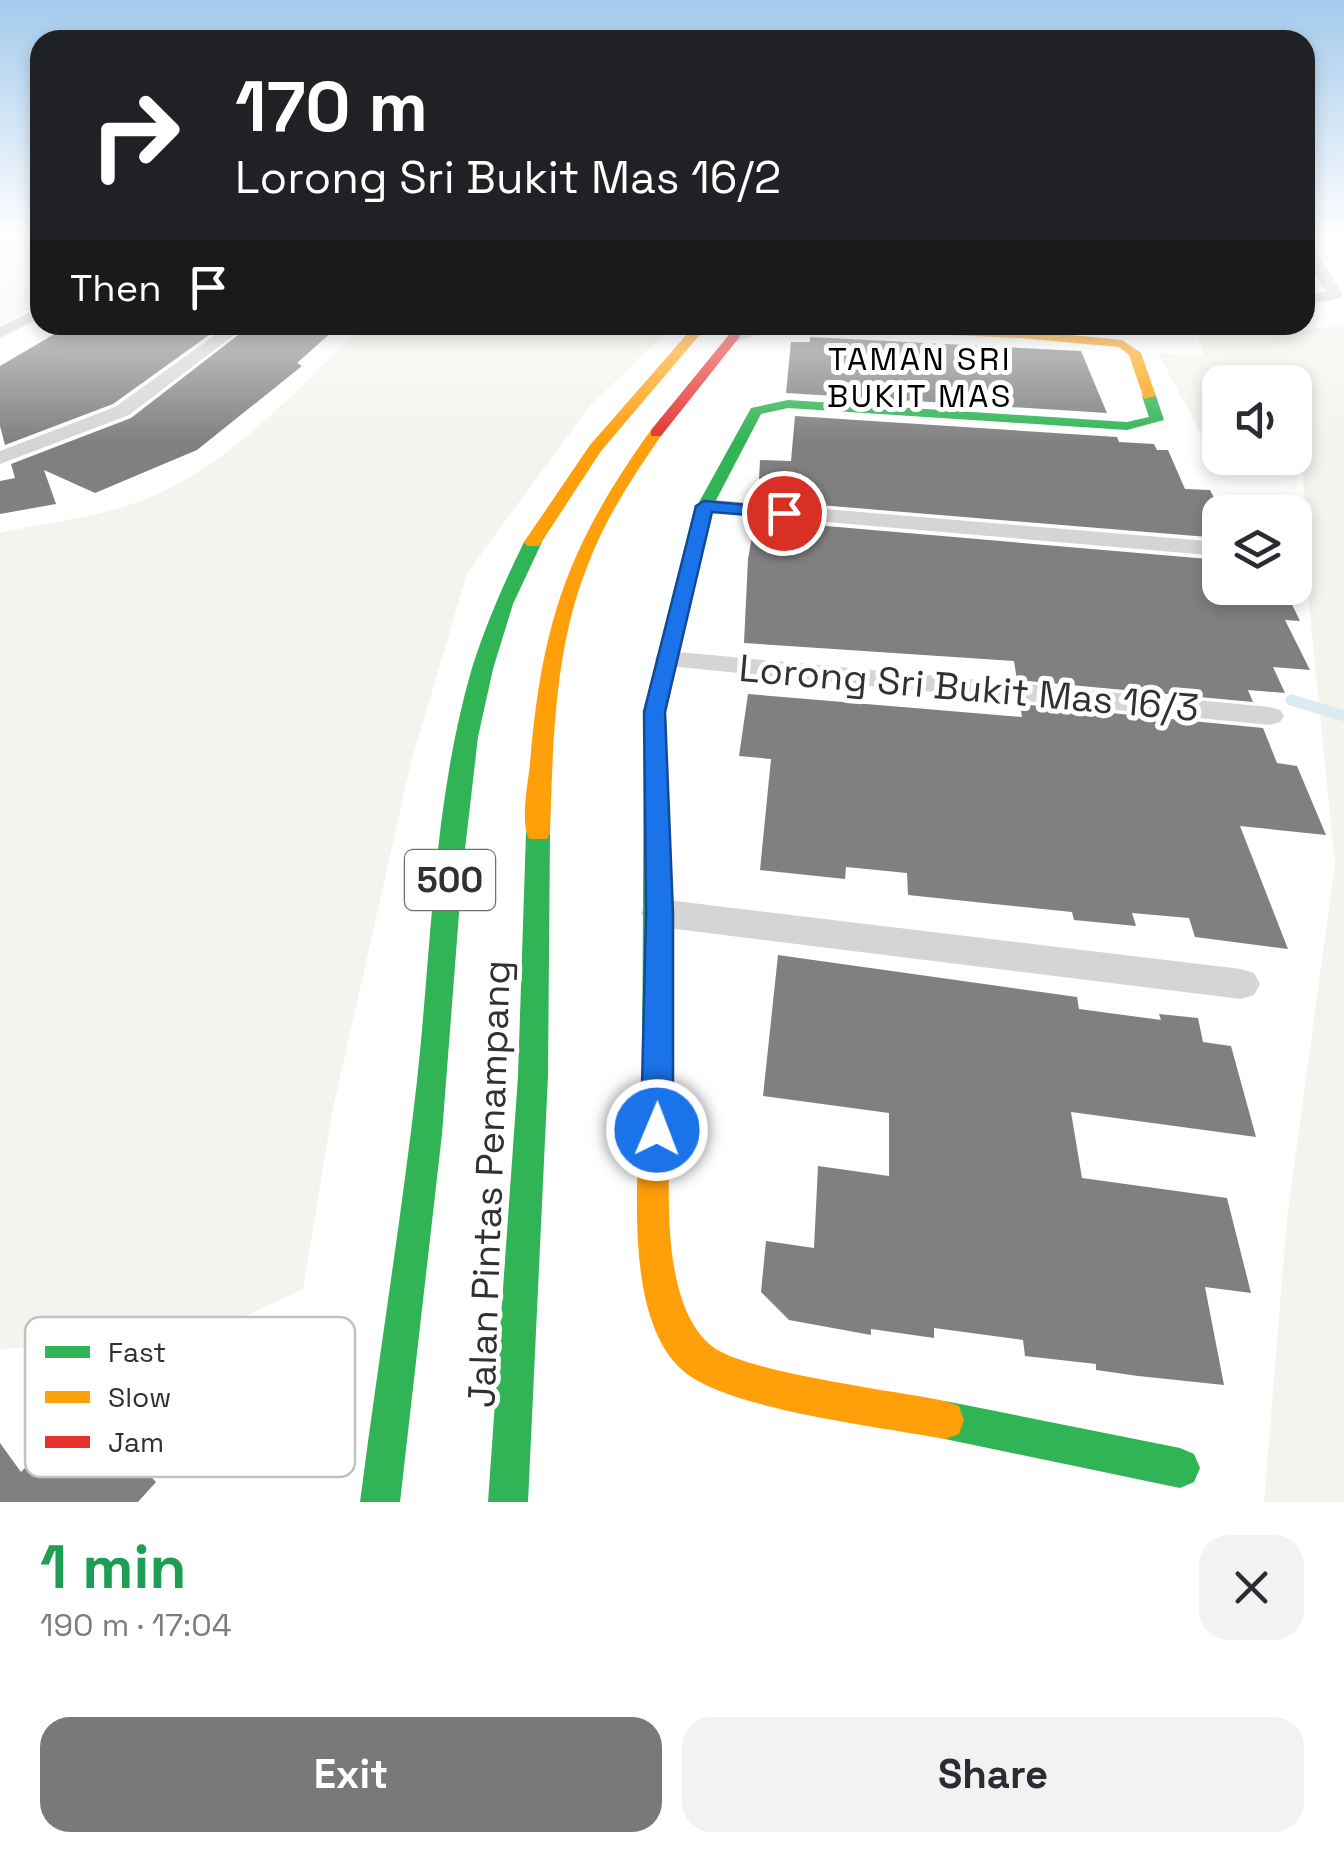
<!DOCTYPE html>
<html lang="en">
<head>
<meta charset="utf-8">
<style>
  body { margin:0; font-family:"Space Grotesk",sans-serif; background:#f2f2f3; color:#2b2b33; height:100vh; display:flex; flex-direction:column; font-size:38px; white-space:nowrap }
  * { box-sizing:border-box; margin:0 }
  p { font-size:32px; color:#7c7c81 }
  .icon { flex:none; width:55px; height:55px; fill:none; stroke:currentColor; stroke-width:2; stroke-linecap:round; stroke-linejoin:round }
  .map { position:relative; height:1502px; overflow:hidden }
  .sheet { display:flex; flex-direction:column; background:#fff; flex:1 }
  .sheet>* { flex:none }
  .hud { position:absolute; left:30px; top:30px; width:1285px; height:305px; border-radius:30px; box-shadow:0 5px 15px #0003; background:#202124; color:#fff; overflow:hidden }
  .buttons { position:absolute; left:1202px; top:365px; display:grid; gap:20px }
  .buttons a { display:grid; place-items:center; width:110px; height:110px; border-radius:20px; background:#fff; box-shadow:0 5px 15px #0003; font-size:50px }
  .pin { position:absolute; display:grid; place-items:center; width:85px; height:85px; color:#fff; margin:-42px; border:5px solid #fff; border-radius:50%; box-shadow:0 2px 10px #0007 }
  .me { position:absolute; width:110px; margin:-55px; rotate:1deg; stroke-linejoin:round; filter:drop-shadow(0 0 8px #0008) }
  .turn { display:flex; align-items:center; gap:35px; height:210px; padding:0 40px; font-size:45px }
  .turn .icon { width:130px; height:130px; stroke-width:2.5 }
  .turn b { display:block; font-size:70px; line-height:85px }
  .then { display:flex; align-items:center; height:95px; padding:0 40px; background:#0003; gap:20px; font-size:38px }
  .round { display:grid; place-items:center; flex:none; width:105px; height:105px; border-radius:30px; background:#f2f2f3 }
  .headline { display:flex; align-items:center; justify-content:space-between; height:170px; padding:0 40px }
  h1 { font-size:60px; font-weight:700; line-height:75px; color:#1e9e55 }
  .button { display:flex; gap:20px; margin-top:auto; padding:20px 40px }
  .button a { flex:1; height:115px; border-radius:30px; background:#797979; color:#fff; font-size:40px; font-weight:700; line-height:115px; text-align:center }
  .button a+a { background:#f2f2f3; color:#2b2b33 }
  .map>svg:first-child { display:block }
  .green { fill:#f2f5ed }
  .lines { fill:none; stroke-linecap:round; stroke-linejoin:round }
  .stream { stroke:#dbebf2; stroke-width:11 }
  .building { fill:#808080 }
  .street { fill:#d5d5d5; fill-rule:evenodd }
  .fast { fill:#30b455; fill-rule:evenodd }
  .slow { fill:#ff9f0a; fill-rule:evenodd }
  .jam { fill:#e5322d; fill-rule:evenodd }
  .route { fill:#1a73e8; stroke:#114b97; stroke-width:2.5 }
  .labels { text-anchor:middle; dominant-baseline:central; stroke-width:10; stroke-linejoin:round; paint-order:stroke }
  .far-neighbourhood-label { font-size:32px; letter-spacing:2.5px; fill:#000; stroke:#fff }
  .shield { fill:#fff; stroke:#6f6f6f; stroke-width:2.5 }
  .shield-label { font-size:35px; font-weight:bold; fill:#313131 }
  .street-label { font-size:38px; fill:#313131; stroke:#fff }
  .key { fill:#fff; stroke:#c1c1c1; stroke-width:2.5 }
  .key-label { font-size:28px; fill:#313131 }
</style>
</head>
<body>
<div class="map">
<svg width="1344" height="1502" viewBox="0 0 1344 1502">
  <rect width="100%" height="100%" fill="#fff"/>
  <g class="green">
    <polygon points="0,233 40,233 40,304 0,325"/>
    <path d="M366 325H674L590 406 467 573 411 763 332 1113 303 1289 239 1319 0 1350V533C47 522 98 518 143 500 233 465 296 388 366 325Z"/>
    <polygon points="1344,325 1344,1502 1264,1502 1287,1218 1335,864 1308,595 1303,475 1284,458 1295,458 1295,382 1220,382 1220,435 1201,434 1158,353 1203,356 1196,327 1307,330"/>
  </g>
  <g class="lines">
    <polyline class="stream" points="1291,700 1344,716"/>
  </g>
  <g class="building">
    <polygon points="70,325 223,325 113,404 5,445 0,426 0,366"/>
    <polygon points="251,325 325,325 321,329 334,330 297,363 302,366 197,450 95,493 44,470 56,504 0,514 0,481 15,478 11,464 131,418"/>
    <polygon points="810,337 1081,351 1107,413 786,393 791,342 810,342"/>
    <polygon points="795,416 1117,437 1119,442 1154,444 1157,450 1168,450 1185,489 1210,490 1220,510 1220,538 758,500 760,460 791,461"/>
    <polygon points="755,520 1220,560 1220,588 1284,588 1300,621 1285,620 1310,670 1273,667 1285,693 1248,690 1253,702 1017,680 1014,661 744,643 748,559"/>
    <polygon points="748,694 1022,717 1020,704 1263,728 1277,763 1297,766 1326,835 1240,826 1288,949 1195,937 1189,918 1132,913 1136,926 1074,920 1072,912 908,895 907,873 846,867 845,879 760,870 771,759 739,756"/>
    <polygon points="778,955 1077,997 1079,1009 1161,1020 1159,1014 1198,1018 1203,1042 1231,1046 1256,1137 1071,1112 1082,1178 1227,1198 1251,1293 1205,1287 1224,1385 1138,1376 1096,1370 1096,1364 1025,1356 1023,1340 934,1328 934,1338 871,1329 871,1335 789,1320 761,1292 766,1241 814,1248 818,1166 889,1176 889,1113 763,1096"/>
    <polygon points="108,1433 156,1482 138,1502 0,1502 0,1443 21,1472 56,1436 81,1461"/>
  </g>
  <g class="lines">
    <g class="street">
      <polygon points="1305,241 1312,245 1343,295 1340,298 1305,305 1305,295 1326,292 1305,257"/>
      <polygon points="40,307 40,318 0,338 0,327"/>
      <polygon points="229,325 247,325 129,415 0,464 0,451 115,407"/>
      <polygon points="758,325 782,325 734,343 726,338"/>
      <polygon points="705,499 1220,542 1220,556 697,511 694,506"/>
      <polygon points="668,651 1270,707 1280,710 1284,716 1280,722 1270,725 658,665 655,659 658,653"/>
      <polygon points="659,899 1241,969 1254,973 1260,984 1254,995 1241,999 659,927 647,923 641,913 647,903"/>
    </g>
    <g class="fast">
      <polygon points="1149,392 1156,396 1164,420 1127,430 788,408 761,414 713,506 666,712 672,1089 668,1099 657,1103 646,1099 642,1089 644,712 697,506 751,408 788,400 1127,422 1149,417 1142,396"/>
      <path d="M533 537 542 542 513 604 493 669 478 737 462 875 442 1134 400 1502H360C378 1362 401 1222 417 1081 432 944 433 801 472 668 486 624 504 583 524 542Z"/>
      <polygon points="538,824 547,827 550,833 548,1076 528,1502 488,1502 518,1076 526,833 529,827"/>
      <polygon points="945,1401 1180,1448 1194,1454 1200,1468 1194,1482 1180,1488 945,1439 931,1434 926,1420 931,1406"/>
    </g>
    <g class="slow">
      <polygon points="695,325 708,325 601,451 539,546 527,546 524,542 590,445"/>
      <polygon points="814,325 1019,330 1122,340 1141,353 1156,396 1144,399 1129,355 1119,347 1019,338 820,329"/>
      <path d="M651 430 663 433C634 475 605 518 587 567 554 650 553 745 550 833L547 839H529C520 821 528 784 530 763 542 621 568 546 651 430Z"/>
      <path d="M657 1075 668 1079 672 1089C671 1157 653 1301 713 1347 748 1373 896 1391 945 1401L959 1406 964 1420 959 1434 945 1439C882 1427 735 1410 687 1374 619 1322 639 1165 642 1089L646 1079Z"/>
    </g>
    <polygon class="jam" points="737,325 749,325 661,436 651,436 651,430"/>
  </g>
  <linearGradient id="sky" x2="0" y2="1"><stop stop-color="#a3caec"/><stop offset="0.53" stop-color="#fff"/><stop offset="1" stop-color="#fff" stop-opacity="0"/></linearGradient>
  <rect width="1344" height="443" fill="url(#sky)"/>
  <polygon class="route" points="704,501 784,508 792,513 784,518 712,512 665,712 673,913 673,1130 668,1140 657,1145 645,1140 641,1130 646,913 644,712 696,506"/>
  <g class="labels">
    <g class="far-neighbourhood-label">
      <text x="920" y="359">TAMAN SRI<tspan x="920" dy="37">BUKIT MAS</tspan></text>
    </g>
    <rect class="shield" x="405" y="850" width="90" height="60" rx="8"/>
    <g class="shield-label">
      <text x="450" y="880">500</text>
    </g>
    <g class="street-label">
      <text transform="translate(969 688) rotate(5)">Lorong Sri Bukit Mas 16/3</text>
      <text transform="translate(489 1184) rotate(-88)">Jalan Pintas Penampang</text>
    </g>
  </g>
  <rect x="25" y="1317" width="330" height="160" rx="15" class="key"/>
  <rect x="45" y="1346" width="45" height="12" fill="#30b455"/>
  <rect x="45" y="1391" width="45" height="12" fill="#ff9f0a"/>
  <rect x="45" y="1436" width="45" height="12" fill="#e5322d"/>
  <g class="key-label">
    <text x="108" y="1362">Fast</text>
    <text x="108" y="1407">Slow</text>
    <text x="108" y="1452">Jam</text>
  </g>
</svg>
<div class="buttons">
<a><svg class="icon" aria-label="sound" viewBox="0 0 24 24"><path d="M4 9h4l5-4v14l-5-4H4zM17 9q2 3 0 6"/></svg></a>
<a><svg class="icon" aria-label="layers" viewBox="0 0 24 24"><path d="M12 4l9 5-9 5-9-5zM3 14l9 5 9-5"/></svg></a>
</div>
<div class="pin" style="left:784px;top:513px;background:#d93025"><svg class="icon" aria-label="arrive" viewBox="0 0 24 24"><path d="M6 21V4h12l-3 4 3 4H6"/></svg></div>
<svg class="me" style="left:657px;top:1130px" viewBox="-20 -20 40 40"><circle r="17" fill="#1a73e8" stroke="#fff" stroke-width="3"/><path d="M0-11L8 9 0 5-8 9z" fill="#fff"/></svg>
<div class="hud">
<div class="turn"><svg class="icon" aria-label="right" viewBox="0 0 24 24"><path d="M7 20v-9h11M14 6l5 5-5 5"/></svg><div><b>170 m</b>Lorong Sri Bukit Mas 16/2</div></div>
<div class="then">Then<svg class="icon" aria-label="arrive" viewBox="0 0 24 24"><path d="M6 21V4h12l-3 4 3 4H6"/></svg></div>
</div>
</div>
<section class="sheet">
<div class="headline"><div><h1>1 min</h1><p>190 m · 17:04</p></div><a class="round"><svg class="icon" aria-label="close" viewBox="0 0 24 24"><path d="M6 6l12 12M18 6L6 18"/></svg></a></div>
<div class="button"><a>Exit</a><a>Share</a></div>
</section>
</body>
</html>
